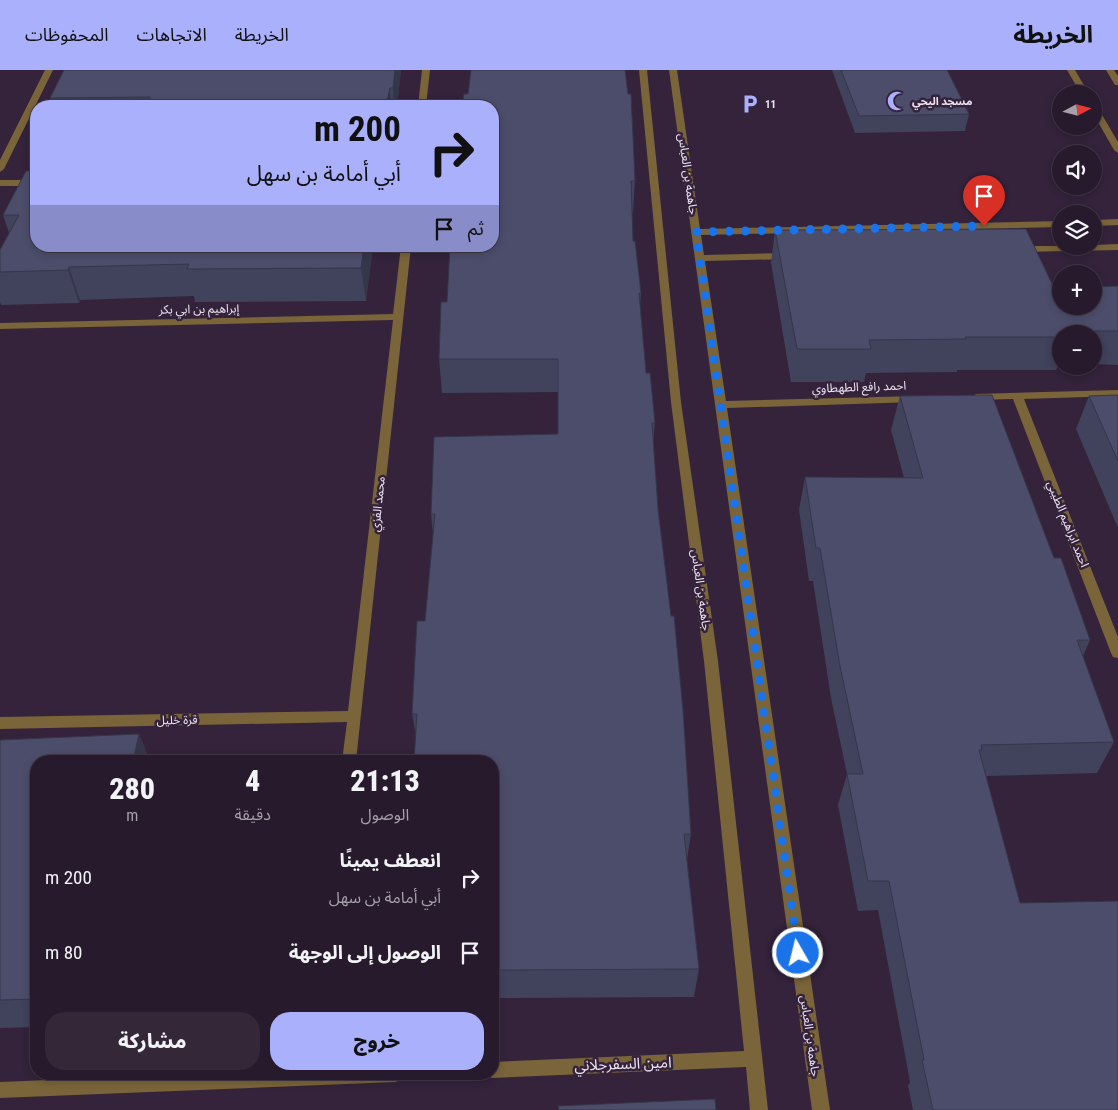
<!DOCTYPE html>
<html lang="ar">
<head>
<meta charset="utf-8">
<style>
  body { margin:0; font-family:"Roboto Condensed","Noto Sans Arabic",sans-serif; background:#332738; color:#f1f3f6; direction:rtl; height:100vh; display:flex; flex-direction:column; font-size:19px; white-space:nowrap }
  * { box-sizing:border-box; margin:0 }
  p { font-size:16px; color:#a4a1a9 }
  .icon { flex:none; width:28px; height:28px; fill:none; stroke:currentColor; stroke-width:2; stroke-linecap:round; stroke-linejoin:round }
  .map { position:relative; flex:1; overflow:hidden; direction:ltr }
  .sheet { position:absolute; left:30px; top:685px; width:469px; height:325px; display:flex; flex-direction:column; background:#271a2c; border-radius:20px; box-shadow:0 2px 8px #0003,0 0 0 1px #433848; direction:rtl }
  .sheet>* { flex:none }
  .hud { position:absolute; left:30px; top:30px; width:469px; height:152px; border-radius:20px; box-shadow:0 2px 8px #0003,0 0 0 1px #433848; direction:rtl; background:#aab0fc; color:#111; overflow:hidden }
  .needle { width:32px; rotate:83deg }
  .tools { position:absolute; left:1052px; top:15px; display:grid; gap:10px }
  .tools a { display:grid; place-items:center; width:50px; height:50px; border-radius:50%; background:#271a2c; box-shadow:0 2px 8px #0003,0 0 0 1px #433848; font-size:25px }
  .pin { position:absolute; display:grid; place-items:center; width:42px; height:42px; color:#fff; margin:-51px -21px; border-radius:50% 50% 50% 0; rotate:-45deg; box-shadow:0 0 5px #0007 }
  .pin .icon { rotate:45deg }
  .me { position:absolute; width:55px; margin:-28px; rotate:352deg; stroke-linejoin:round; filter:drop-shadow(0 0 4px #0008) }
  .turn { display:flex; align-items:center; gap:18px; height:105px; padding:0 15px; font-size:22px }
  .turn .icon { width:65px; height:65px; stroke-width:2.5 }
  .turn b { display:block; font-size:35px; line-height:42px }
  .then { display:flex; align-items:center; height:48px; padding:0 15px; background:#0003; gap:10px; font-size:19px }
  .eta { display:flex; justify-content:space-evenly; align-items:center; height:85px; text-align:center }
  .eta b { font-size:30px; font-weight:800; line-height:35px }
  .cta { display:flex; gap:10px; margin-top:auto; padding:10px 15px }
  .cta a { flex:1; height:58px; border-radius:20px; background:#aab0fc; color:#111; font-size:20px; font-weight:800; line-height:58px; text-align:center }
  .cta a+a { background:#332738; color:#f1f3f6 }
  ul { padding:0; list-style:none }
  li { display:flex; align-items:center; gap:15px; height:75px; padding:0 15px }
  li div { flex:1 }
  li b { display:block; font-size:19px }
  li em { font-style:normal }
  header { display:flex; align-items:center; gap:30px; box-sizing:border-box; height:70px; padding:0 25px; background:#aab0fc; color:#111 }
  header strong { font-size:24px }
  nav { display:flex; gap:28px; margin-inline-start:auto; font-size:18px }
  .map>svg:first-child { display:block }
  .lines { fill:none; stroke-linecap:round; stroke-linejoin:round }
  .street { fill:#7a643a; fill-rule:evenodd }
  .wall { fill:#41425b }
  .shaded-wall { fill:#35364a }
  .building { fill:#4c4d6a; stroke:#35364a }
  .route { stroke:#1a73e8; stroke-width:9; stroke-dasharray:0 16.2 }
  .labels { text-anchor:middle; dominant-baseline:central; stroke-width:5; stroke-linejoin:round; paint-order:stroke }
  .far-poi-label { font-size:11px; font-weight:bold; fill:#ede3f2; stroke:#34233b; text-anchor:start }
  .street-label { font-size:12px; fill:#ede3f2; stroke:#34233b }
  .near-street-label { font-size:15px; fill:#ede3f2; stroke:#34233b }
</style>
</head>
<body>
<header>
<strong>الخريطة</strong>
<nav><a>الخريطة</a><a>الاتجاهات</a><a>المحفوظات</a></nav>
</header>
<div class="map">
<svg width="1118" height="1040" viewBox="0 0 1118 1040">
  <rect width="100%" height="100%" fill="#34233b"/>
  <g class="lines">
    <g class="street">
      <polygon points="45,0 53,0 4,99 0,102 0,90"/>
      <polygon points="422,0 430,0 426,36 418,36"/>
      <polygon points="639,0 647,0 681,332 718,591 768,1040 750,1040 746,997 492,1008 485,1004 492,1004 492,992 744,981 704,591 671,332"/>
      <polygon points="669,0 677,0 700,159 1061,151 1061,157 701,165 704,185 788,183 793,186 788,189 705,191 726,331 916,326 921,329 916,332 727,338 830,1040 812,1040"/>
      <polygon points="1067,0 1075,0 1089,24 1081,24"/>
      <polygon points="1106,0 1114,0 1118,6 1118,15 1115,15"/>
      <polygon points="1094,36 1098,38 1118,72 1118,83 1114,80 1094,45"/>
      <rect x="0" y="110" width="36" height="6"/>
      <polygon points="1118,149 1118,155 1094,156 1094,150"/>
      <polygon points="1118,174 1118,180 1020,182 1015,179 1020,176 1094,176 1094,175"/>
      <polygon points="401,176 411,176 356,691 342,691 347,652 0,659 0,647 348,641 393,250 0,259 0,253 393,244"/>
      <polygon points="1118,320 1118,326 1024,329 1118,567 1118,588 1113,587 1111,583 1013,329 976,330 971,327 976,324"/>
      <polygon points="195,1004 403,1004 401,1010 395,1012 0,1028 0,1012"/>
    </g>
  </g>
  <g class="wall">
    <polygon points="401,0 397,36 52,36 50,28"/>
    <polygon points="832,0 947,0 969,44 965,61 855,63"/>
    <polygon points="492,36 635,111 633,143 632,143 633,171 641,223 640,236 646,303 655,353 653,375 658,439 691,764 687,790 699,899 694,927 492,928 492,691 416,666 412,644 425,551 433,464 431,444 558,364 558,322 442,323 439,289"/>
    <polygon points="26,101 373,176 366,231 195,232 194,226 80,230 79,233 1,235 0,232 0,180 9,163 3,145"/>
    <polygon points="775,160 1054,218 1118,216 1118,295 1094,294 1094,264 1061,264 1061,294 1059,294 1056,300 957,300 957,302 866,303 864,312 791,312 771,193"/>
    <polygon points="1118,325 1118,458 1076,359 1089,326"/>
    <polygon points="900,326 1054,488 1090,570 1083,586 1114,672 1097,703 986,706 1020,833 1118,1040 913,1040 908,1016 910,1012 878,840 858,841 838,735 847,704 831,628 813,511 809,511 799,440 805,407 904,408 891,360"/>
    <polygon points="139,664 150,691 36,691 36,957 0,958 0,670"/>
  </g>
  <g class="shaded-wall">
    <polygon points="395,0 401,0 397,36 394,36 393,18"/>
    <polygon points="390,18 391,36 386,36"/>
    <polygon points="364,176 373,176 366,231 361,198"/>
    <polygon points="69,197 80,230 79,233 68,200"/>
    <polygon points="139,664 150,691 133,691"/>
  </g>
  <g class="building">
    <polygon points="64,0 395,0 393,18 390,18 386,36 147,36 150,27 50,28"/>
    <polygon points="471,0 625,0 628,24 631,24 635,111 631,111 633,171 635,171 641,223 639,223 646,303 650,303 655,353 652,353 658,439 671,546 674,546 683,640 691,764 684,764 699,899 492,900 492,691 414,691 417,644 412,644 417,551 425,551 435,444 431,444 434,367 558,364 558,289 439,289 441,232 447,232 450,176 492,176 492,36 462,36 464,24 468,24"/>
    <polygon points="841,0 947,0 969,44 859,46"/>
    <polygon points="26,101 36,101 36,176 364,176 361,198 187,199 189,194 69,197 68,200 0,202 0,180 19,145 3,145"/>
    <polygon points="1026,159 1054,218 1061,217 1061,236 1094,236 1094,217 1118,216 1118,261 1066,261 1067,264 1061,264 1061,267 965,267 966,269 869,270 871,279 797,279 775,160"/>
    <polygon points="992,325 1054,488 1061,488 1090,570 1077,570 1114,672 981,675 982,680 979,680 1020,833 1118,831 1118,1040 933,1040 922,990 924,990 889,811 868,811 847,704 863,704 840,596 820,478 816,478 805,407 923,408 900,326"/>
    <polygon points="1118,325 1118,391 1089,326"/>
    <polygon points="139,664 133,691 36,691 36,929 0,930 0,670"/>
    <polygon points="715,1029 716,1040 559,1040 558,1036"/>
  </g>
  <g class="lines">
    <polyline class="route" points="798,883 696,162 984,156"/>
  </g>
  <defs>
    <symbol id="mosque-bare" viewBox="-9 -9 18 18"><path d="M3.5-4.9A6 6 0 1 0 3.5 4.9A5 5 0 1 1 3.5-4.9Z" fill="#aab0fc" stroke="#34233b" stroke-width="2.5" paint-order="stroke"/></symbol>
    <symbol id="parking-bare" viewBox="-9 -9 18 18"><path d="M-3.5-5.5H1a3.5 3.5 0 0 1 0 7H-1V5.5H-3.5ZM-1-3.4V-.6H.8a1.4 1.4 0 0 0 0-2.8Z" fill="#aab0fc" stroke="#34233b" stroke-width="2.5" paint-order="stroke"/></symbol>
  </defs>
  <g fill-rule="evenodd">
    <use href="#mosque-bare" x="883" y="17" width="28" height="28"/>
    <use href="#parking-bare" x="736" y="20" width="28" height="28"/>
  </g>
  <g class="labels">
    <g class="far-poi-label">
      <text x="912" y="31">مسجد اليحي</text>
      <text x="765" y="34">11</text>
    </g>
    <g class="street-label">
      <text transform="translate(688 104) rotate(82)">جاهمة بن العباس</text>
      <text transform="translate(199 239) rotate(-1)">إبراهيم بن ابي بكر</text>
      <text transform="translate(859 317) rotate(-2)">احمد رافع الطهطاوي</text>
      <text transform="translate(378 434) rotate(-84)">محمد الفزي</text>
      <text transform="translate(1068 454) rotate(68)">احمد ابراهيم الطيبي</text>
      <text transform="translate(701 520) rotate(82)">جاهمة بن العباس</text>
      <text transform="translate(177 650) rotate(-1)">قرة خليل</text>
      <text transform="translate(810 966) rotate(82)">جاهمة بن العباس</text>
    </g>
    <g class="near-street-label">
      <text transform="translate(623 994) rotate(-2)">امين السفرجلاني</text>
    </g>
  </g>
</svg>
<div class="tools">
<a><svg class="needle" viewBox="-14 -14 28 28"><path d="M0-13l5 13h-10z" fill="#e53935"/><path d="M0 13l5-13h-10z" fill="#a4a1a9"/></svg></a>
<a><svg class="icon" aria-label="sound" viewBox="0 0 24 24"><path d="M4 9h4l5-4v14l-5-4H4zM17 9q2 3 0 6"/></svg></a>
<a><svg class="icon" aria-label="layers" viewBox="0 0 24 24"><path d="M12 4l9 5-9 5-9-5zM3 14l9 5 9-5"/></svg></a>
<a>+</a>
<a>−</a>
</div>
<div class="pin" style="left:984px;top:156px;background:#d93025"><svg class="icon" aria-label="arrive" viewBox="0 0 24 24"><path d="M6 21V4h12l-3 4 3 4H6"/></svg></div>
<svg class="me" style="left:798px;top:883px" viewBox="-20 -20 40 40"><circle r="17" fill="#1a73e8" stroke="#fff" stroke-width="3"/><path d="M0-11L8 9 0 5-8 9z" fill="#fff"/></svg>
<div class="hud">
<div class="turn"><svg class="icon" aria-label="right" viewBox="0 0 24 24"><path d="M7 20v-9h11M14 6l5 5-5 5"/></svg><div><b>200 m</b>أبي أمامة بن سهل</div></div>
<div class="then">ثم<svg class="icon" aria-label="arrive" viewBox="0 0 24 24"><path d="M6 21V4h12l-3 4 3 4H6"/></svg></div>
</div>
<section class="sheet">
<div class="eta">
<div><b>21:13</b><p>الوصول</p></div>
<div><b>4</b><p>دقيقة</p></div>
<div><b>280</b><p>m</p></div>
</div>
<ul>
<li><svg class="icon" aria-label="right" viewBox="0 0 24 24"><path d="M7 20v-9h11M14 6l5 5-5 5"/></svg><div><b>انعطف يمينًا</b><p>أبي أمامة بن سهل</p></div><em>200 m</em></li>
<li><svg class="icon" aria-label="arrive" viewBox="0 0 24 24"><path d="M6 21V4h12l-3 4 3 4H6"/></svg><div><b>الوصول إلى الوجهة</b></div><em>80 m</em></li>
</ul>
<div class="cta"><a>خروج</a><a>مشاركة</a></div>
</section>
</div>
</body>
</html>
